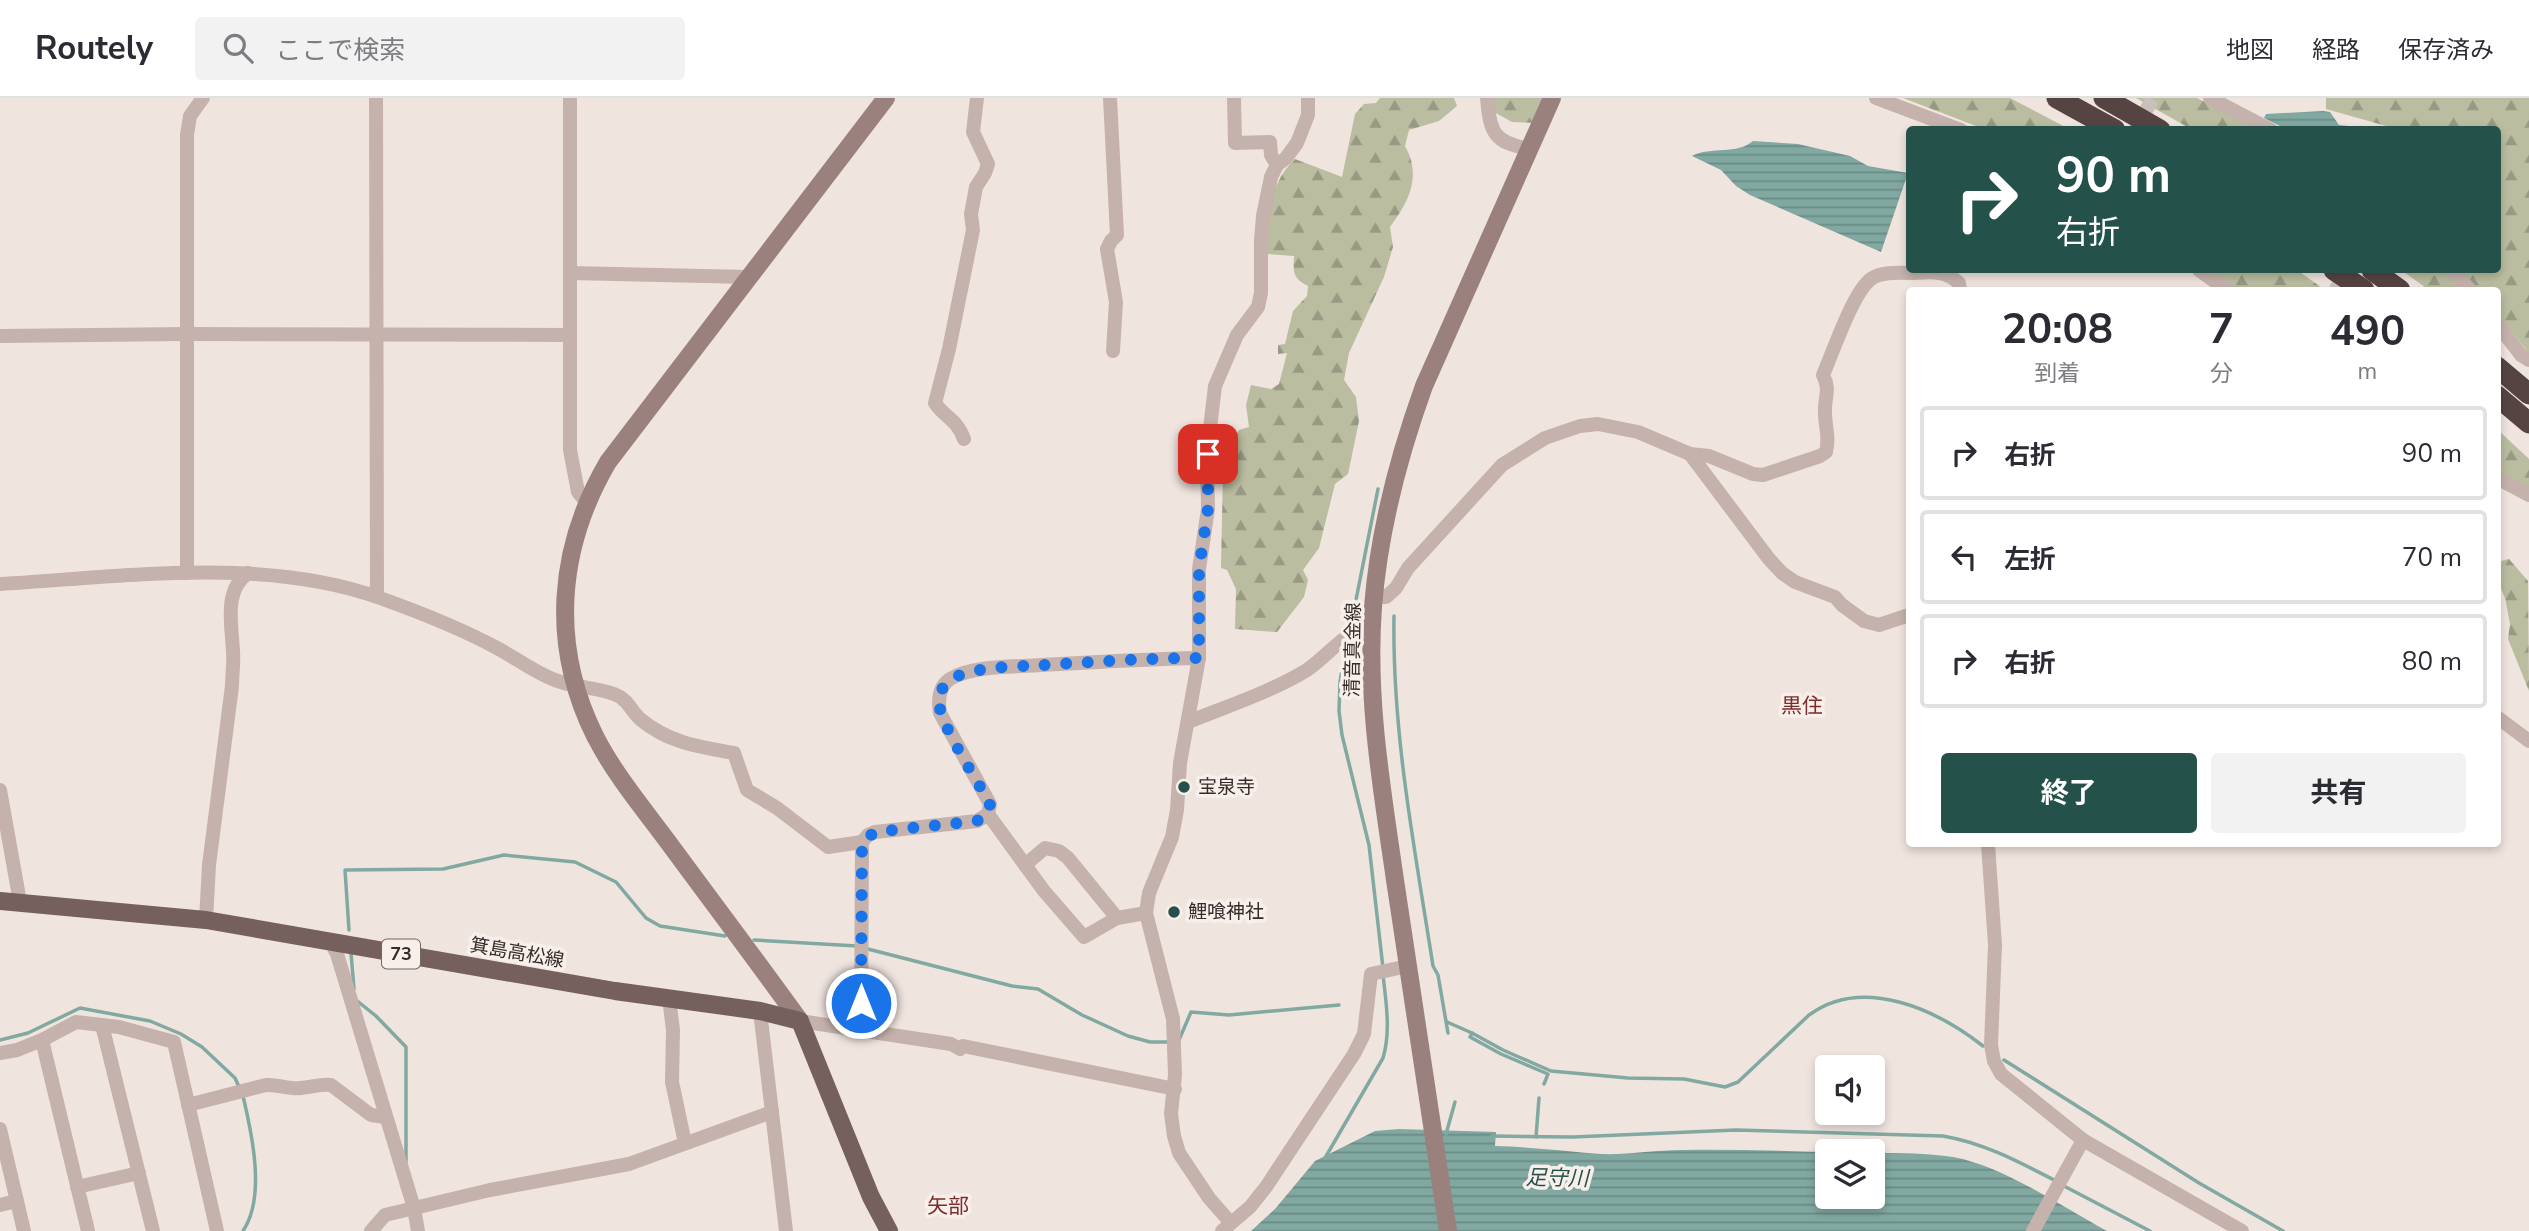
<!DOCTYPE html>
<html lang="ja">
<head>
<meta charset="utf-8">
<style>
  body { margin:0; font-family:"Nunito Sans","Noto Sans JP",sans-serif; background:#f2f2f3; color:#2b2b33; height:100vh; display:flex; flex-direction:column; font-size:26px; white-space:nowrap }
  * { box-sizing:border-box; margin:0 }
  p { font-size:23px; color:#7c7c81 }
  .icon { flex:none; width:38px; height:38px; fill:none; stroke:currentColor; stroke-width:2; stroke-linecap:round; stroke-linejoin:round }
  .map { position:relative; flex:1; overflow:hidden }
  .sheet { position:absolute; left:1906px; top:189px; width:595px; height:560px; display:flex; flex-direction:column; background:#fff; border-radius:7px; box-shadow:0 4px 10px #0003 }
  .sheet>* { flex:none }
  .banner { position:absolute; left:1906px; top:28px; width:595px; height:147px; border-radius:7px; box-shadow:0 4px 10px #0003; background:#24524a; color:#fff; overflow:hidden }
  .tools { position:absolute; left:1815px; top:957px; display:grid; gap:14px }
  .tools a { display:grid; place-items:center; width:70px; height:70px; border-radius:7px; background:#fff; box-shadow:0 4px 10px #0003; font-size:35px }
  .pin { position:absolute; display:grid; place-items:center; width:60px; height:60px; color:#fff; margin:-30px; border-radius:14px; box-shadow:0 4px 10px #0006 }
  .me { position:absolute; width:77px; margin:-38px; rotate:0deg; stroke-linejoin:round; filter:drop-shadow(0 0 5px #0008) }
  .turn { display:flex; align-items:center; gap:24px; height:147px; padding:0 35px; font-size:32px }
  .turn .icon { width:91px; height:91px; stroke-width:2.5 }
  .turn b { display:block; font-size:49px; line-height:60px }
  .eta { display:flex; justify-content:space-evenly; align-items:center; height:119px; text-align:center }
  .eta b { font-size:42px; font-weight:700; line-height:49px }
  .primary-button { display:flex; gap:14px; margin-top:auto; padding:14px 35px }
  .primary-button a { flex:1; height:80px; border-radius:7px; background:#24524a; color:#fff; font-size:28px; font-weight:700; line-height:80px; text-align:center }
  .primary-button a+a { background:#f2f2f3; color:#2b2b33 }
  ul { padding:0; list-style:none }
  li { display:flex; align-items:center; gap:21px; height:94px; margin:0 14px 10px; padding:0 21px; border:4px solid #e1e1e2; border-radius:7px }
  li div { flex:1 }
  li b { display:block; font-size:26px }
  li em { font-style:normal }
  header { display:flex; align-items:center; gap:42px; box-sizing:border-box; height:98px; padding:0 35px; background:#fff; border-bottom:2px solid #e1e1e2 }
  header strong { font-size:33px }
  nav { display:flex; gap:38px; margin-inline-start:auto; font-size:24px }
  .search { width:490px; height:63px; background:#f2f2f3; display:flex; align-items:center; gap:18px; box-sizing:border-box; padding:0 24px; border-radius:7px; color:#7c7c81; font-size:26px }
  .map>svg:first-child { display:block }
  .forest { fill:url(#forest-firs) }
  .water { fill:url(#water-rules) }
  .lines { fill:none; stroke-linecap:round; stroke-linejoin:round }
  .stream { stroke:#81a9a2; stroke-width:3.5 }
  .street-tunnel { stroke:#cbbfbb; stroke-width:14; stroke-dasharray:14 7; stroke-linecap:butt }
  .street { stroke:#c6b2ac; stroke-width:14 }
  .secondary { stroke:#9a817e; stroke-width:18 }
  .primary { stroke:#75605d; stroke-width:18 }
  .highway { stroke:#554442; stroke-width:21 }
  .route { stroke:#1a73e8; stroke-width:12; stroke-dasharray:0 21.6 }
  .poi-dot { fill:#24524a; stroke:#f8efeb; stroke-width:2.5 }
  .labels { text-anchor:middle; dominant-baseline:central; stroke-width:7; stroke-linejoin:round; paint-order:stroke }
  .shield { fill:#f8efeb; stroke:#706664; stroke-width:2 }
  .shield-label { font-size:18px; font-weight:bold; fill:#352b2a }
  .street-label { font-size:19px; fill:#352b2a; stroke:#f8efeb }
  .poi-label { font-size:19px; fill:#352b2a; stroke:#f8efeb; text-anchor:start }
  .neighbourhood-label { font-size:21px; fill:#7b2d2d; stroke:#f8efeb }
  .water-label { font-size:21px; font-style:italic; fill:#24524a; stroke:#f8efeb }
</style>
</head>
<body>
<header>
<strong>Routely</strong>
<div class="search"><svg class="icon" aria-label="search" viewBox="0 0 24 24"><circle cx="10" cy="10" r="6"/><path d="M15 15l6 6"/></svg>ここで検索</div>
<nav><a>地図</a><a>経路</a><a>保存済み</a></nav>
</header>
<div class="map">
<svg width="2529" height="1133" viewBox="0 0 2529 1133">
  <defs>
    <pattern id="forest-firs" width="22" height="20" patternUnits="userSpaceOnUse" patternTransform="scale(1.75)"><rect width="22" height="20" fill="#babda0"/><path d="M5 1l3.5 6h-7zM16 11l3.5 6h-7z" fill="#989a83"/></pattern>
    <pattern id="water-rules" width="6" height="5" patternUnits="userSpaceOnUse" patternTransform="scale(1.75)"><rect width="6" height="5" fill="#81a9a2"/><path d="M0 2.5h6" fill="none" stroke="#6a8a84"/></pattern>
  </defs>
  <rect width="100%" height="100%" fill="#f0e4df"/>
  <g class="forest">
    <path d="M1380 0H1454L1457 8 1439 23 1409 32 1405 48C1422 78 1409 103 1390 129L1393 149 1384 179 1349 255 1344 282 1356 299 1359 323 1348 376 1335 386 1319 450 1303 472 1308 482 1304 499 1277 534 1235 531 1236 491 1227 472 1221 470 1223 371 1231 346 1239 332 1249 329 1246 307 1251 287 1271 291 1279 286 1287 255 1278 256V247L1285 246 1293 213 1307 198 1308 188C1293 181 1293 174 1294 158L1267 156C1268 121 1268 86 1295 61L1342 79 1355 16 1364 6 1376 5Z"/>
    <polygon points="1492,0 1544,0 1535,25 1512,24 1494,14"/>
    <polygon points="1903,0 2010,0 2069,31 1984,31"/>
    <polygon points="2136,0 2197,0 2258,31 2191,31"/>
    <polygon points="2326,0 2529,0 2529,255 2497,216 2497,192 2478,192 2459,172 2497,172 2497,32 2397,31 2326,11"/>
    <polygon points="2210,172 2297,172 2325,192 2237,192"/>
    <polygon points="2401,172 2445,172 2463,192 2429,192"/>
    <polygon points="2497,331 2529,361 2529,393 2497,375"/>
    <polygon points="2509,461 2528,483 2529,593 2508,541 2510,526 2505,500 2497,482 2497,464"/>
  </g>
  <g class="water">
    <path d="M2323 13 2330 14 2339 27C2352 29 2366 27 2378 31L2292 32 2289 30 2286 31 2264 20 2266 16Z"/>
    <path d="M1753 43 1798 46 1850 58 1868 68 1908 75 1881 154 1750 97 1736 88 1721 72 1692 58C1711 48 1737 57 1753 43Z"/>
    <path d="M1399 1031 1496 1034 1495 1048C1531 1049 1565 1053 1601 1056 1628 1057 1655 1052 1682 1052 1730 1051 1779 1053 1827 1054V1099H1872L1873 1055C1899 1055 1927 1055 1953 1059 2003 1068 2061 1108 2107 1133H1251L1275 1111 1315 1063 1375 1033Z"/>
  </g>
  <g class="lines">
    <g class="stream">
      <path d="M1394 518C1392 636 1415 752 1433 868L1438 877 1448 935"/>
      <polyline points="1350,532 1378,391"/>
      <polyline points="1346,546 1340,584 1339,613 1342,637 1369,747 1383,870"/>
      <polyline points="349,832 345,772 443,771 504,757 575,764 616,784 646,820 660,828 725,838"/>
      <polyline points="754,842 857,848"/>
      <polyline points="864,850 1012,888 1038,891 1082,917 1128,938 1150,944 1172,944"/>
      <polyline points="351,855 354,891"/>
      <polyline points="356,902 376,918 406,949 406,1064"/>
      <polyline points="1447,924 1472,935 1470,939 1501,956 1548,976 1544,986"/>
      <path d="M1472 935 1503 952 1551 973 1628 980 1684 981 1725 989 1738 984 1809 917C1863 877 1937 912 1983 948"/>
      <polyline points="0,942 28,935 80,910 150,923 181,936 202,949 235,980 240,991"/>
      <polyline points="1179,942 1191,914 1229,917 1339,907"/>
      <polyline points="2004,962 2199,1085 2283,1133"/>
      <path d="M243 998C252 1036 266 1099 243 1133"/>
      <polyline points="1446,1036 1455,1004"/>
      <path d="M1492 1038 1573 1039 1736 1032 1943 1038C1984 1045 2019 1064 2056 1083"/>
      <polyline points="1536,1039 1539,1000"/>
      <path d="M1325 1060 1383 960C1391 933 1386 904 1383 877"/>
      <polyline points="2062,1087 2150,1133"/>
    </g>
    <g class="street-tunnel">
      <polyline points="2135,32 2153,0"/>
      <polyline points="2335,192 2349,173"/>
    </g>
    <g class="street">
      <polyline points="376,0 377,498"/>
      <polyline points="570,0 570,352 578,394 586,404"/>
      <polyline points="1110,0 1117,137 1111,143 1107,151 1116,204 1113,253"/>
      <polyline points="1234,0 1235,45 1270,44 1271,57 1277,67"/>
      <path d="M1487 0C1490 35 1494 45 1530 51"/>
      <polyline points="1876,0 1961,32"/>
      <polyline points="2210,0 2271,32"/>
      <polyline points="2199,172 2227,192"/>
      <polyline points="2452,172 2470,192"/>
      <polyline points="570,175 748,179"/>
      <polyline points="2497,226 2521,257 2529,262"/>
      <polyline points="0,238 185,236 570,237"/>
      <path d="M964 341C956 320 946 321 935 305L949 251 973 132 971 116 976 89 985 75 988 66 973 34 977 0"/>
      <path d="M1690 356 1709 358 1753 376 1763 377 1820 358 1826 354C1830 339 1825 329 1825 315 1824 300 1831 292 1823 277 1833 254 1853 194 1871 181 1882 173 1901 175 1914 175 1932 174 1945 172 1959 185L1960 192"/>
      <polyline points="2497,380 2529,397"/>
      <polyline points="187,475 187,37 190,18 203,0"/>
      <path d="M0 486C121 479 264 458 380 500 419 514 460 530 497 550 514 559 530 571 548 579 569 590 593 588 614 596 628 601 631 613 640 621 669 645 699 649 734 655L747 692 777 710 828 749 862 744 868 737 875 734 977 723 988 716 990 706 940 615C938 603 938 589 950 581 972 567 1016 569 1041 567 1094 564 1146 561 1199 560"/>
      <polyline points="1374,499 1386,499 1396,490 1408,470 1502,367 1545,340 1580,328 1598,326 1638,334 1690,356 1769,461 1782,475 1795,484 1835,499 1842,507 1864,523 1879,527 1909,517"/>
      <polyline points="2497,619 2529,643"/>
      <path d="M1188 624C1225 609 1273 593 1307 572 1330 556 1344 534 1372 526"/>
      <polyline points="0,692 20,804"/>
      <polyline points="988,716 1044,793 1084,839 1117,820 1146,815"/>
      <polyline points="1988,746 1995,847 1991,947 1994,963 2001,976 2083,1042 2033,1133"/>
      <polyline points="1025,767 1045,750 1059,753 1068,760 1117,820"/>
      <path d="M206 822 209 767 232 588C232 577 234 565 233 554 232 527 223 493 248 475"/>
      <polyline points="330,843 337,856 414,1110 418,1133"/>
      <polyline points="669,900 673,932 672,984 685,1045"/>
      <polyline points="760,913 786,1133"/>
      <polyline points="800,923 951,946 960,951 963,948 1175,991"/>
      <polyline points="102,927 153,1133"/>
      <polyline points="861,932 862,744"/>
      <polyline points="42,942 88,1133"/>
      <polyline points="0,955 17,952 42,942 76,924 119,929 174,944 217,1133"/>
      <path d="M188 1007 266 987C278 986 290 992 301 990 312 989 320 986 331 987L371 1017 385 1019"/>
      <polyline points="0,1031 24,1133"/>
      <polyline points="2083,1042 2242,1133"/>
      <polyline points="77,1089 139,1075"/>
      <polyline points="0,1107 17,1103"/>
      <polyline points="1230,1124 1209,1100 1179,1055 1174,1038 1171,1016 1175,977 1173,921 1146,815 1149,795 1172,739 1177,712 1180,665 1199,560 1199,471 1208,411 1207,356 1215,288 1237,237 1258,209 1261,195 1261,142 1263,118 1271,79 1277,67 1286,60 1297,45 1308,17 1308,0"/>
      <polyline points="371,1133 385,1117 490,1092 629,1066 772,1014"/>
      <polyline points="1222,1133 1250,1109 1266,1089 1354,956 1364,936 1371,876 1408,868"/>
    </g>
    <g class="secondary">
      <path d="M800 923C759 866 716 809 674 752 647 715 616 679 595 638 550 547 557 451 608 364L886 0"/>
      <path d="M1448 1133C1431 1016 1412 899 1395 782 1382 691 1366 601 1373 509 1379 432 1398 360 1424 288L1552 0"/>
    </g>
    <polyline class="primary" points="0,803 206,822 615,893 760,913 800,923 871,1099 889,1133"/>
    <g class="highway">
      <polyline points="2057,0 2115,32"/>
      <polyline points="2104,0 2160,32"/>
      <polyline points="2334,172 2364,192"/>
      <polyline points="2372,172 2400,192"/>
      <polyline points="2497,269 2529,296"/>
      <polyline points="2497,298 2529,325"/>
    </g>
  </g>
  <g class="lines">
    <path class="route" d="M861 905 862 744 875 734 977 723 988 716 990 706C979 685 936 621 939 601 941 587 950 580 963 576 988 568 1017 569 1043 567 1095 564 1147 560 1199 560V471L1208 411V356"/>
  </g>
  <g class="poi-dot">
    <circle cx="1184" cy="689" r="7"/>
    <circle cx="1174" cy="814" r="7"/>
  </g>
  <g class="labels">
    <rect class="shield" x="382" y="841.5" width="38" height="29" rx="5"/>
    <g class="shield-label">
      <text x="401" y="856">73</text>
    </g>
    <g class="street-label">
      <text transform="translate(1353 552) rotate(-89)">清音真金線</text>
      <text transform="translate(517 855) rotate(10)">箕島高松線</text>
    </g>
    <g class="poi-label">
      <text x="1198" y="689">宝泉寺</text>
      <text x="1188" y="814">鯉喰神社</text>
    </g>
    <g class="neighbourhood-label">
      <text x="1802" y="608">黒住</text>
      <text x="948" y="1108">矢部</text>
    </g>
    <g class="water-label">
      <text transform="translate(1557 1080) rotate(1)">足守川</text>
    </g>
  </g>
</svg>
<div class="tools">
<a><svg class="icon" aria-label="sound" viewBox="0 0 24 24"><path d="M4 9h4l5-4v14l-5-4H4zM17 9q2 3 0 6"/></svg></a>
<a><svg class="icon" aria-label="layers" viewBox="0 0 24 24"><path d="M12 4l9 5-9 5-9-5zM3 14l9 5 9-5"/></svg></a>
</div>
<div class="pin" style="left:1208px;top:356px;background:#d93025"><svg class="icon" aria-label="arrive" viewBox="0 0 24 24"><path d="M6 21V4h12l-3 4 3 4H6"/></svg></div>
<svg class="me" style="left:861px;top:905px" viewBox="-20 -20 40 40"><circle r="17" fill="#1a73e8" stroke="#fff" stroke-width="3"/><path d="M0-11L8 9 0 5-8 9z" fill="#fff"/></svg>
<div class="banner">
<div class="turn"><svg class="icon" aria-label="right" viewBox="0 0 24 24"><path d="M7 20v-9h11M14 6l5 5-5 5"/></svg><div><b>90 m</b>右折</div></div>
</div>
<section class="sheet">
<div class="eta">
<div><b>20:08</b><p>到着</p></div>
<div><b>7</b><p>分</p></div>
<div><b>490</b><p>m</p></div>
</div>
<ul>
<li><svg class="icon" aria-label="right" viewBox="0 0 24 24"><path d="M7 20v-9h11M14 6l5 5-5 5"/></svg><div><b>右折</b></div><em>90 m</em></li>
<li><svg class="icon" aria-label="left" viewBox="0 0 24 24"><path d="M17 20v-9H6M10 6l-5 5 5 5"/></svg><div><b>左折</b></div><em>70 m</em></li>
<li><svg class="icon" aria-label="right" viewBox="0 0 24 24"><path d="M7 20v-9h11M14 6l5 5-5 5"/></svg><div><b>右折</b></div><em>80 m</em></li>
</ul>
<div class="primary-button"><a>終了</a><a>共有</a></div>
</section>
</div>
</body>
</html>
